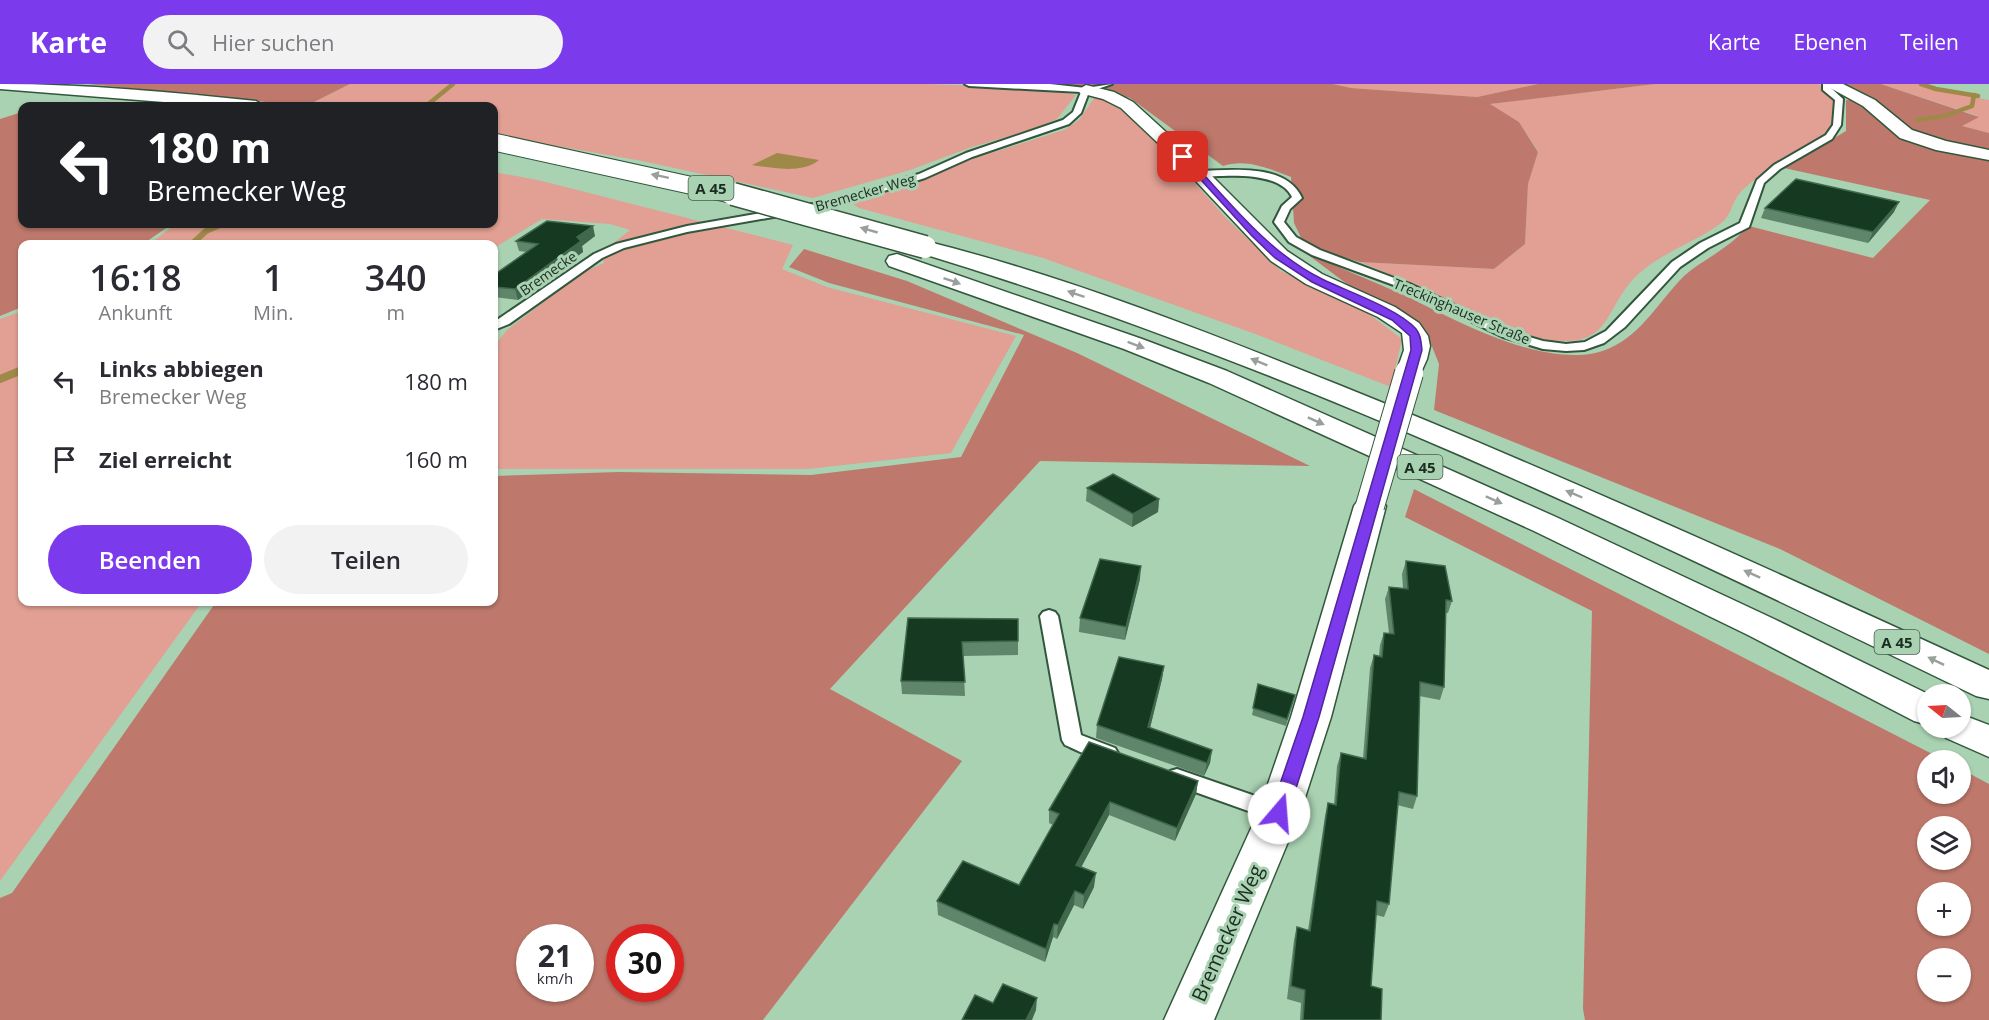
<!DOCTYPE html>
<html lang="de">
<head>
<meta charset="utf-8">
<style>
  body { margin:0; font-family:"Open Sans",sans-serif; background:#f2f2f3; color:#2b2b33; height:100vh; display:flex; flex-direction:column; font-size:22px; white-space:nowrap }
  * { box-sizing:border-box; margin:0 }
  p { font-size:20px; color:#7c7c81 }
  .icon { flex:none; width:33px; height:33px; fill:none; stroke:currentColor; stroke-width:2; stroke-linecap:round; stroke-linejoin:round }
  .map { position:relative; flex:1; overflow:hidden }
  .drawer { position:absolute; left:18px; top:156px; width:480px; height:366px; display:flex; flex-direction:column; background:#fff; border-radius:12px; box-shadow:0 2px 4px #0004 }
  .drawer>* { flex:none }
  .hud { position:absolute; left:18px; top:18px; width:480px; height:126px; border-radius:12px; box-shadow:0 2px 4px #0004; background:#202124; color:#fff; overflow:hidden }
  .needle { width:39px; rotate:288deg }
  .buttons { position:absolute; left:1917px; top:600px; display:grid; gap:12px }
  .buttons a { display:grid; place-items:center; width:54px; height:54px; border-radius:50%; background:#fff; box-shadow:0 2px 4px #0004; font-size:30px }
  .speed { position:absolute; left:516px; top:840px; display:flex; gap:12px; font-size:30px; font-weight:700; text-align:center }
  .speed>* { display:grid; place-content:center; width:78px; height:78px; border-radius:50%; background:#fff; box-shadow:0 2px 4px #0004; line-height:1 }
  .speed small { font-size:15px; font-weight:400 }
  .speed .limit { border:9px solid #d22; background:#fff; color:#111 }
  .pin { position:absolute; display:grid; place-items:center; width:51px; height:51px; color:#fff; margin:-26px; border-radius:12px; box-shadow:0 3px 9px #0006 }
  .me { position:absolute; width:66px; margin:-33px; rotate:18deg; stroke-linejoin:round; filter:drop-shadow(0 0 4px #0008) }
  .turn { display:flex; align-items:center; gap:21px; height:126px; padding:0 30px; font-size:27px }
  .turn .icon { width:78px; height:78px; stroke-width:2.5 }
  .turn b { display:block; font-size:42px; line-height:51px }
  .eta { display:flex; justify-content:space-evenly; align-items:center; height:102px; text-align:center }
  .eta b { font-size:36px; font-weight:600; line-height:42px }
  .primary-button { display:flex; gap:12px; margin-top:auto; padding:12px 30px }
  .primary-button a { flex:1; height:69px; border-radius:36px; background:#7c3aed; color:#fff; font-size:24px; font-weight:600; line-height:69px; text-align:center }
  .primary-button a+a { background:#f2f2f3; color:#2b2b33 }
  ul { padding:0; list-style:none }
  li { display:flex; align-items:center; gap:18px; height:78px; padding:0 30px }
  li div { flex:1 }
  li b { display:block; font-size:22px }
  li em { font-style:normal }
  header { display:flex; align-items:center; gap:36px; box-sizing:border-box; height:84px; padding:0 30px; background:#7c3aed; color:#fff }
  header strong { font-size:28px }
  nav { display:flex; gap:33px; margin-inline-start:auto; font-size:21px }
  .search { width:420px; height:54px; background:#f2f2f3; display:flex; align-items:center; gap:15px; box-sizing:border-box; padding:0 21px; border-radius:33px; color:#7c7c81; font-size:22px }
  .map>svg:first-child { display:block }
  .green { fill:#e1a093 }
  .forest { fill:#be796c; fill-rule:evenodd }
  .water { fill:#9f8948 }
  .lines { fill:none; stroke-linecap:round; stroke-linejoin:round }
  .stream-far2 { stroke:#9f8948; stroke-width:4.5 }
  .stream-far1 { stroke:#9f8948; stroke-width:6 }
  .stream { stroke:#9f8948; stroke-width:8 }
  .lane-casing { stroke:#32573c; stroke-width:4 }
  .street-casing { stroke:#32573c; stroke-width:3 }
  .secondary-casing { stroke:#32573c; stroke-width:3 }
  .highway-casing { stroke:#32573c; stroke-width:3 }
  .lane { fill:#fff; fill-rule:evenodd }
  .street { fill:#fff; fill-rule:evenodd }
  .secondary { fill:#fff; fill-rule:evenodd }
  .highway { fill:#fff; fill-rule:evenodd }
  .street-bridge-casing { stroke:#32573c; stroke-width:30; stroke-linecap:butt }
  .highway-bridge-far1-casing { stroke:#32573c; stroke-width:19; stroke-linecap:butt }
  .highway-bridge-casing { stroke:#32573c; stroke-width:25; stroke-linecap:butt }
  .street-bridge { stroke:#fff; stroke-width:28 }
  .highway-bridge-far1 { stroke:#fff; stroke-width:17 }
  .highway-bridge { stroke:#fff; stroke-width:22 }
  .wall { fill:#5f866a }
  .shaded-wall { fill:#41684c }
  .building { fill:#153a21; stroke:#41684c; stroke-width:1.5 }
  .oneway { fill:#99a09b }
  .route { fill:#7c3aed; stroke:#51269a; stroke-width:1.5 }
  .labels { text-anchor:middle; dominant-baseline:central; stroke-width:6; stroke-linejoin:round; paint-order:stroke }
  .far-street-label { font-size:14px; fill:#1c2c20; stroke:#a9d2b2 }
  .shield { fill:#a9d2b2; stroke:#465e4c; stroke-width:1.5 }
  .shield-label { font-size:15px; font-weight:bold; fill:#1c2c20 }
  .near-street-label { font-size:20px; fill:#1c2c20; stroke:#a9d2b2 }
</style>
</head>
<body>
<header>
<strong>Karte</strong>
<div class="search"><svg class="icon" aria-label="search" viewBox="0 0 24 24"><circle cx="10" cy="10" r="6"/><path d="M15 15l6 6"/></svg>Hier suchen</div>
<nav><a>Karte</a><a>Ebenen</a><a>Teilen</a></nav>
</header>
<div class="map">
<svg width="1989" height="936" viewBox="0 0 1989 936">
  <rect width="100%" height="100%" fill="#a9d2b2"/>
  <g class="green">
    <polygon points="350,0 927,0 1039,4 1076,11 1057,35 1033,45 969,64 910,86 813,114 642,77 494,51 494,22 306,22"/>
    <polygon points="1333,0 1538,0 1477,13 1351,4"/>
    <path d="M1655 0H1819L1835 15 1832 46C1806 64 1776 76 1752 98 1748 101 1742 106 1739 110 1731 120 1731 133 1720 140 1691 161 1653 171 1629 200 1607 227 1607 259 1562 257 1525 256 1489 235 1456 219 1424 205 1392 191 1360 178L1494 185 1525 160 1528 100 1538 67 1519 38 1489 20Z"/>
    <polygon points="1881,0 1920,0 1935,6 1989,16 1989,49 1961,42 1978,32"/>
    <polygon points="1096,11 1125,28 1162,62 1226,134 1281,187 1361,224 1402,255 1391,303 1258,251 1043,174 859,124 846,115 1064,46 1079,36"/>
    <polygon points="494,88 538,96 793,161 782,185 827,203 1016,252 951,369 808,385 494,385 494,262 507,246 583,188 604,179 601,169 630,146 610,140 542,135 494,164 494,160 149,160 176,140 494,140"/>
    <polygon points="22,227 22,518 202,518 0,797 0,235"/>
  </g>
  <g class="forest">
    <polygon points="88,0 350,0 306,22"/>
    <path d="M1052 0H1333L1351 4 1477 13 1538 0H1655L1490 20 1519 38 1538 68 1528 100 1525 160 1494 185 1360 178 1305 162 1294 139 1291 93C1270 85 1246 74 1223 82L1130 14 1082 3Z"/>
    <path d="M1840 0H1881L1979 33 1962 42 1989 49V570L1780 465 1434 326 1439 280 1427 250 1407 230 1359 209 1307 170C1341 184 1375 198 1408 213 1459 238 1553 290 1610 264 1643 249 1659 217 1684 192 1696 181 1712 173 1725 163 1734 157 1741 149 1749 142L1873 174 1930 116 1784 84 1846 47V16L1869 15Z"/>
    <polygon points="22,28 22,140 172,140 143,160 22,160 22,223 0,232 0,35"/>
    <path d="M804 165 907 197 1077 269 1310 382 1040 377 830 605 962 677 763 936H0V814L12 809 216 518H494V392L619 388 811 391 961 373 1024 251 829 199 789 183ZM530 854H580V904H530ZM620 854H670V904H620Z"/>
    <path d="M1414 405 1944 676H1928V710H1960L1961 685 1989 700V936H1585L1583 925 1592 527 1405 433ZM1960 742V776H1928V742ZM1960 808V842H1928V808ZM1928 874H1960V908H1928Z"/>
  </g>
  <path class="water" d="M777 69 819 76C803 90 771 84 752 81Z"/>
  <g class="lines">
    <g class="stream-far2">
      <polyline points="1921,0 1936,5 1978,12"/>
      <polyline points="426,22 453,0"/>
      <polyline points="1917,36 1945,32 1972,22 1974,11"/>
    </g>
    <polyline class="stream-far1" points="192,160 206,147 222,140"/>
    <polyline class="stream" points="0,295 22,286"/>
    <defs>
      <g id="lane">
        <polygon points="965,0 1050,0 1086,4 1112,0 1089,8 1081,29 1069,40 972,73 925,94 836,122 687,148 624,164 602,174 509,240 494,246 494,238 594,170 616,160 687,142 830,117 919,90 966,69 1063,36 1073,28 1081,8 969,2"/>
        <path d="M1823 0H1831L1830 3 1843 15 1841 41 1832 55 1780 85 1764 99 1749 143 1708 164 1680 183 1625 243 1604 259 1584 266 1566 267 1543 265 1503 253 1402 204 1312 171 1289 158 1274 138 1282 122 1292 113C1279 86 1225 92 1199 93L1194 90 1199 87C1232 86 1286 79 1302 114L1290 125 1284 138 1296 153 1320 166 1410 200 1512 248 1543 257 1566 260 1585 258 1606 247 1672 178 1700 159 1740 139 1757 96 1774 81 1826 51 1833 41 1835 16 1823 6Z"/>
        <path d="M1049 526 1055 528 1058 532 1081 651 1115 664 1118 669 1115 674C1100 679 1079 667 1065 661L1062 656 1040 532 1043 528Z"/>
        <polygon points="1177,685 1287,723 1290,729 1287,735 1279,738 1170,699 1167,693 1170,687"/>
      </g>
      <g id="street">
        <polygon points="1086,1 1114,8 1133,18 1189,69 1287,167 1322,190 1395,223 1419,239 1428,252 1430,262 1427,275 1418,295 1409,297 1400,295 1396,289 1404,266 1402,249 1378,233 1306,200 1271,177 1177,77 1121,24 1103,15 1080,9 1078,6"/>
        <polygon points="1370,413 1381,415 1386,422 1331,633 1300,729 1214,936 1164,936 1258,729 1291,633 1354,422 1359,415"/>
      </g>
      <polygon id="secondary" points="1823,0 1843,0 1875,16 1912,46 1946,57 1989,66 1989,76 1936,66 1900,54 1863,22"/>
      <g id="highway">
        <path d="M0 0C86 0 170 8 256 17L264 22H214L0 5Z"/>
        <path d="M925 157C1066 192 1204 247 1339 301 1558 389 1774 487 1989 586V615L1976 612C1632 445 1284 279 917 168L914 163 917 158Z"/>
        <polygon points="897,170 1142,255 1227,287 1556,433 1774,535 1928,610 1928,641 1914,637 1748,551 1534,447 1209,299 1124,265 889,182 886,177 889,172"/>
        <polygon points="1960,630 1989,641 1989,673 1946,654 1941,644 1960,644"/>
      </g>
    </defs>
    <use href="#lane" class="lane-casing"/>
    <use href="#street" class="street-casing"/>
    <use href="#secondary" class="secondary-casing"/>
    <use href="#highway" class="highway-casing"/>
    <use href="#lane" class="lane"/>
    <use href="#street" class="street"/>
    <use href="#secondary" class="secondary"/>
    <use href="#highway" class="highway"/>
    <defs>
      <polyline id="street-bridge" points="1370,422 1409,289"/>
      <polyline id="highway-bridge-far1" points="494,58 739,112"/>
      <polyline id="highway-bridge" points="733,110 925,163"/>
    </defs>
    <use href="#street-bridge" class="street-bridge-casing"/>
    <use href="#highway-bridge-far1" class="highway-bridge-far1-casing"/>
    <use href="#highway-bridge" class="highway-bridge-casing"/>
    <use href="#street-bridge" class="street-bridge"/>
    <use href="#highway-bridge-far1" class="highway-bridge-far1"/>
    <use href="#highway-bridge" class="highway-bridge"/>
  </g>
  <g class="wall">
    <polygon points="1765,124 1894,128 1868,159 1761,134"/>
    <polygon points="595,152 582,162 583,168 518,216 494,213 494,191 526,168 519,167 516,157"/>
    <polygon points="1087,404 1159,415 1158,428 1132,443 1086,417"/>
    <polygon points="1406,477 1452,517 1448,529 1446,529 1444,603 1440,616 1419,612 1417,712 1413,725 1397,721 1389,820 1384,833 1376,831 1371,902 1381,936 1300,936 1301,919 1287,915 1294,856 1297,843 1308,846 1325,732 1328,719 1334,720 1337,682 1341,669 1363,674 1370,584 1374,571 1379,572 1380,561 1384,549 1389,549 1385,515 1389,503 1403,504 1402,490"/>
    <polygon points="1140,495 1125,556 1079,548 1080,534"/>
    <polygon points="908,534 1018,535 1018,571 963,572 965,612 902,610 901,597"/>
    <polygon points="1164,582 1162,595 1150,644 1212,666 1210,679 1204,692 1096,654 1097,641"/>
    <polygon points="1258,600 1293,618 1286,642 1252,631"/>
    <polygon points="1198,697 1196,710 1175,757 1109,731 1081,783 1094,803 1083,825 1074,821 1057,855 1053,853 1045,878 938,831 937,817 1019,801 1053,741 1049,739 1049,726"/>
  </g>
  <g class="shaded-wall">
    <polygon points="1899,118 1894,128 1868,159 1873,148"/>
    <polygon points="593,142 595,152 582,162 583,168 518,216 515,205 577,153"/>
    <polygon points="1159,415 1158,428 1132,443 1133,430"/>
    <polygon points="1141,482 1140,495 1125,556 1126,543"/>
    <polygon points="1164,582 1162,595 1147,656 1148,643"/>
    <polygon points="1212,666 1210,679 1204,692 1207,679"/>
    <polygon points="1198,697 1196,710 1175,757 1177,744"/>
    <polygon points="1110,718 1109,731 1075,795 1076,781"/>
    <polygon points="1096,789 1094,803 1083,825 1084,811"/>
    <polygon points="1075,807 1074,821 1057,855 1058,841"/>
    <polygon points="1054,840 1053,853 1045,878 1046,865"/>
    <polygon points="1037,914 1036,926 1032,936 1026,936"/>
  </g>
  <g class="building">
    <polygon points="1796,95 1899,118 1873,148 1765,124"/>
    <polygon points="547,137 593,142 577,153 581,157 515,205 494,203 494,191 538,160 516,157"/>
    <polygon points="1113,390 1159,415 1133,430 1087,404"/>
    <polygon points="1100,475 1141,482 1126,543 1080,534"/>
    <polygon points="1406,477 1445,482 1452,517 1446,516 1444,603 1420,598 1417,712 1399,708 1389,820 1377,817 1371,902 1382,905 1381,936 1303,936 1305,906 1291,902 1297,843 1310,847 1328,719 1336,721 1341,669 1366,675 1374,571 1382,573 1384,549 1394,550 1389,503 1408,505"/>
    <polygon points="908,534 1018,535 1018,557 962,558 965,598 901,597"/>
    <polygon points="1119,573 1164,582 1148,643 1212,666 1207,679 1097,641"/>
    <polygon points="1258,600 1295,611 1287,635 1253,624"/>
    <polygon points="1089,658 1198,697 1177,744 1110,718 1076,781 1096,789 1084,811 1075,807 1058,841 1054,840 1046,865 937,817 963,777 1019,801 1059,730 1049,726"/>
    <polygon points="1003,900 1037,914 1026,936 962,936 975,911 993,919"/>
  </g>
  <defs><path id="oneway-solid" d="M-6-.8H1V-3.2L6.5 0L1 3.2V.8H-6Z" transform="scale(1.5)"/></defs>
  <g class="oneway">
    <use href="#oneway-solid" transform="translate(660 92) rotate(-168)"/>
    <use href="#oneway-solid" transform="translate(869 146) rotate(-164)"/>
    <use href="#oneway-solid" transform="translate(952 197) rotate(19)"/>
    <use href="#oneway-solid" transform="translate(1076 210) rotate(-161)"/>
    <use href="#oneway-solid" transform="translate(1136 261) rotate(21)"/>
    <use href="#oneway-solid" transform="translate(1259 278) rotate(-158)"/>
    <use href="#oneway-solid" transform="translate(1316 337) rotate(24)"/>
    <use href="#oneway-solid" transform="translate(1574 410) rotate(-157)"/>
    <use href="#oneway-solid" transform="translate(1494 416) rotate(24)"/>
    <use href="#oneway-solid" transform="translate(1752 490) rotate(-156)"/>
    <use href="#oneway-solid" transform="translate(1936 577) rotate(-154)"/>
  </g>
  <path class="route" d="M1181 71H1186C1227 115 1267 168 1322 195 1346 207 1399 225 1416 245 1421 251 1421 258 1422 266L1319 633 1288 729 1285 734 1279 736 1273 734 1270 729 1303 633 1411 266 1410 252 1392 236 1312 198 1275 174 1252 152 1181 74Z"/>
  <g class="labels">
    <g class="far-street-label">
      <text transform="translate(865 108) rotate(-16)">Bremecker Weg</text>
      <text transform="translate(548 189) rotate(-35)">Bremecke</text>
      <text transform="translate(1462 227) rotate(23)">Treckinghauser Straße</text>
    </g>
    <g class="shield">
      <rect x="688.5" y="92" width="45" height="24" rx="4.5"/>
      <rect x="1397.5" y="371" width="45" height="24" rx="4.5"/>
      <rect x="1874.5" y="546" width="45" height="24" rx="4.5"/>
    </g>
    <g class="shield-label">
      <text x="711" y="104">A 45</text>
      <text x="1420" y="383">A 45</text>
      <text x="1897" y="558">A 45</text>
    </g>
    <g class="near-street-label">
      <text transform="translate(1227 849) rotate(-66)">Bremecker Weg</text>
    </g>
  </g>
</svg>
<div class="buttons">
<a><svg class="needle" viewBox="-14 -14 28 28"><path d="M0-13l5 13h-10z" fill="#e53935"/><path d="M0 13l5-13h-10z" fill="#7c7c81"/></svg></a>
<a><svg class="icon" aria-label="sound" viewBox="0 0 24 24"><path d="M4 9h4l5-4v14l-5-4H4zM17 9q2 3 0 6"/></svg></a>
<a><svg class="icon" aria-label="layers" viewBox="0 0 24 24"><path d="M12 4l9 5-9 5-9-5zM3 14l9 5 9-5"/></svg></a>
<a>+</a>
<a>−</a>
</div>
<div class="speed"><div>21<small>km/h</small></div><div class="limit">30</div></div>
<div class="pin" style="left:1183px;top:73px;background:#d93025"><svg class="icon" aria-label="arrive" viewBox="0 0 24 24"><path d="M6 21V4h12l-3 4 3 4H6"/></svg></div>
<svg class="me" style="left:1279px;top:729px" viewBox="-20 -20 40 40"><circle r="19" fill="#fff"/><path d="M0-13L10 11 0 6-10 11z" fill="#7c3aed"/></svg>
<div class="hud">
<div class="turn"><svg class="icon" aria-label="left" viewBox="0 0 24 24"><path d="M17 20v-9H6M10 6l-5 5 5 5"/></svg><div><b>180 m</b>Bremecker Weg</div></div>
</div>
<section class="drawer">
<div class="eta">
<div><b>16:18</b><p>Ankunft</p></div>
<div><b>1</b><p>Min.</p></div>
<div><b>340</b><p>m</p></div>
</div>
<ul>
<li><svg class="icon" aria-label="left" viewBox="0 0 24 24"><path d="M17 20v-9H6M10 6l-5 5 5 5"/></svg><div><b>Links abbiegen</b><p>Bremecker Weg</p></div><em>180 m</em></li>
<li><svg class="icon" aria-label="arrive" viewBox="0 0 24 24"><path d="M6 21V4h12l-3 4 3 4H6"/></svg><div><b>Ziel erreicht</b></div><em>160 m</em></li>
</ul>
<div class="primary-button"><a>Beenden</a><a>Teilen</a></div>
</section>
</div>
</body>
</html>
